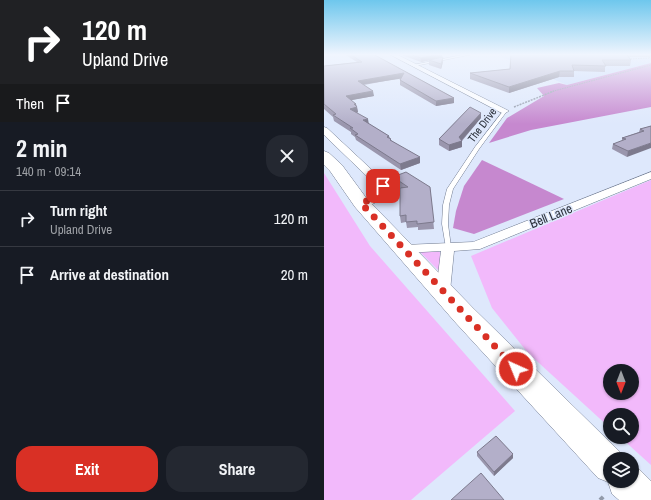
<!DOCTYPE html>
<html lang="en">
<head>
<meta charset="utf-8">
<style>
  body { margin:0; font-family:"Archivo Narrow",sans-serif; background:#242831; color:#f1f3f6; height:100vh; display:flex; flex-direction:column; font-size:15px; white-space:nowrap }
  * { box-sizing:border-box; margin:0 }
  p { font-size:13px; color:#9ea1a6 }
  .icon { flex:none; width:22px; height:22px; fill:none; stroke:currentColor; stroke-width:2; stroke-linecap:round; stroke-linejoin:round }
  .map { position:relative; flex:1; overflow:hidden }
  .details { display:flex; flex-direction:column; background:#171b24; width:324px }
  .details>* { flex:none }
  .hud { background:#202124; color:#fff; overflow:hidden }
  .needle { width:26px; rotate:180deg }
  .controls { position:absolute; left:279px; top:364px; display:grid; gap:8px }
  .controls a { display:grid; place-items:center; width:36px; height:36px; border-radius:50%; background:#171b24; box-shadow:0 1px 3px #0004; font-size:20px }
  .pin { position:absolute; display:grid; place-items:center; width:34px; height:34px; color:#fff; margin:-17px; border-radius:8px; box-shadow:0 2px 6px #0006 }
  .me { position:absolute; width:44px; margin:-22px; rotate:316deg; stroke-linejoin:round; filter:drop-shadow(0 0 3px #0008) }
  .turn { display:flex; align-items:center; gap:14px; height:84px; padding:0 16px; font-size:18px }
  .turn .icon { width:52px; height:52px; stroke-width:2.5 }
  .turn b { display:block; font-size:28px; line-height:34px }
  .then { display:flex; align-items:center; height:38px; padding:0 16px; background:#0003; gap:8px; font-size:15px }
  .round { display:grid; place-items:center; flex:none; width:42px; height:42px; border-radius:16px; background:#242831 }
  .overview { display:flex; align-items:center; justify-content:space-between; height:68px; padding:0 16px }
  h1 { font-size:24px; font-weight:800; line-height:30px }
  .cta { display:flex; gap:8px; margin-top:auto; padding:8px 16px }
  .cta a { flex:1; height:46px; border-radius:16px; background:#d93025; color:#fff; font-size:16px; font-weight:800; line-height:46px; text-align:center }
  .cta a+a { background:#242831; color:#f1f3f6 }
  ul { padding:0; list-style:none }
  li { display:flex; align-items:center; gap:12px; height:56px; padding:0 16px; border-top:1px solid #363941 }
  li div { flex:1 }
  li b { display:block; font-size:15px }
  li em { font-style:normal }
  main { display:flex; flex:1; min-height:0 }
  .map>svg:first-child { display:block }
  .built { fill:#cbdbfb }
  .green { fill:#f2b9fb; fill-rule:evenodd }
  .forest { fill:#c688cf }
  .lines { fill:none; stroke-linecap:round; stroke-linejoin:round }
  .lane-casing { stroke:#707b91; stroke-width:1 }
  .street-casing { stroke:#707b91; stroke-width:1 }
  .primary-casing { stroke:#707b91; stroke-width:1 }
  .path-far2 { stroke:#929aaa; stroke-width:1; stroke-dasharray:1.5 1; stroke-linecap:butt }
  .path-far1 { stroke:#929aaa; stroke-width:1.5; stroke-dasharray:2 1; stroke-linecap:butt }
  .path { stroke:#929aaa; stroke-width:4; stroke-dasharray:4.5 3; stroke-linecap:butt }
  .lane { fill:#fff; fill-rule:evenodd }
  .street { fill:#fff; fill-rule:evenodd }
  .primary { fill:#fff; fill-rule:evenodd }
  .wall { fill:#9a96ad }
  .shaded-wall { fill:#7d7a8d }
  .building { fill:#b3afc9; stroke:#7d7a8d }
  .route { stroke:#d93025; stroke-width:7; stroke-dasharray:0 12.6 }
  .labels { text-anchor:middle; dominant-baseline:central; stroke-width:3; stroke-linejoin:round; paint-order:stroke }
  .far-street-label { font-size:11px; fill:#2c313b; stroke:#dee8fc }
  .street-label { font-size:13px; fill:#2c313b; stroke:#dee8fc }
</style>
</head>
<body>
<main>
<section class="details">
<div class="hud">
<div class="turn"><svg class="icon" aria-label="right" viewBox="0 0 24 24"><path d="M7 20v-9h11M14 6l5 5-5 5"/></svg><div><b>120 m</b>Upland Drive</div></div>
<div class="then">Then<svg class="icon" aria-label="arrive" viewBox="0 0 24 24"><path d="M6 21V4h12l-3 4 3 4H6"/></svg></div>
</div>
<div class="overview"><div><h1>2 min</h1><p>140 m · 09:14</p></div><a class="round"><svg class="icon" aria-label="close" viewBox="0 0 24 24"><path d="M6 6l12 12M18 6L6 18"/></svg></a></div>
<ul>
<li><svg class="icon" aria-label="right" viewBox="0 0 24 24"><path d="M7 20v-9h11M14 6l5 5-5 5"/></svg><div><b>Turn right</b><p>Upland Drive</p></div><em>120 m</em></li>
<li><svg class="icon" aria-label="arrive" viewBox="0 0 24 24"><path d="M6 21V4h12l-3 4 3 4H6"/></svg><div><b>Arrive at destination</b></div><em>20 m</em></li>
</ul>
<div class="cta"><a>Exit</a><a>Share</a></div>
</section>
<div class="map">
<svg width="327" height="500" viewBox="0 0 327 500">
  <rect width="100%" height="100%" fill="#dee8fc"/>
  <polygon class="built" points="171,54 327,54 327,63 243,85"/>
  <g class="green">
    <polygon points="0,173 46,246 191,411 87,500 0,500"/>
    <path d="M327 180V465L296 437H308V415H286V428L204 353 168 308 147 256ZM286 371H308V393H286Z"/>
    <polygon points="114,251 117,253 115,271 96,252"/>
  </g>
  <g class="forest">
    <polygon points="327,63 327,107 207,130 165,143 183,118 220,96 213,88 235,83 243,85"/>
    <polygon points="158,160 240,199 150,234 129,228 132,211 140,186"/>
  </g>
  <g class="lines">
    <defs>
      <g id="lane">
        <polygon points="143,54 149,54 91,66 89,65"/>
        <polygon points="180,110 183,111 155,149 129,189 125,205 124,224 127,247 126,248 122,248 118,224 119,205 123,189 151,147"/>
      </g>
      <g id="street">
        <polygon points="65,54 72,54 185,111 181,113 178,113"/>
        <path d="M0 127 3 128 63 184 64 186C62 199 46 209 33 205L31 203C38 196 51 199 54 187L0 135Z"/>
        <polygon points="327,172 327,179 156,249 130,251 126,291 124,295 119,296 114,295 112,291 117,251 80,253 75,252 74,249 75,246 80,245 149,242"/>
      </g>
      <polygon id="primary" points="0,151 5,153 18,165 43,199 149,308 298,454 300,459 286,459 286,481 308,481 308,466 314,468 327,481 327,500 295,500 288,494 284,482 274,478 131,322 31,207 6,171 0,165"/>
    </defs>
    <use href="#lane" class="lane-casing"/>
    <use href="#street" class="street-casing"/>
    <use href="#primary" class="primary-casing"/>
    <g class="path-far2">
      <polyline points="304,59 326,58 322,54"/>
      <polyline points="226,92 327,65"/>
    </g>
    <polyline class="path-far1" points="190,107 230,91"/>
    <polyline class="path" points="276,500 281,495"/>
    <use href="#lane" class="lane"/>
    <use href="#street" class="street"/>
    <use href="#primary" class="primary"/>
  </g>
  <g class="wall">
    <polygon points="20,54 49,54 130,98 130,103 112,106 76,85 76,80 77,78 40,85 50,96 27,100 33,106 34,112 33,113 45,124 65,136 67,140 96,163 77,170 32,140 31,137 27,134 27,132 10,121 9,117 0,109 0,66 33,62"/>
    <polygon points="75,54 118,54 119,62 117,69 105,65 105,60 97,62"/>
    <polygon points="187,54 327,54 326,57 305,57 307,60 306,66 281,66 281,72 250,71 250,77 235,77 185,93 146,79 146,73 186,69"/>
    <polygon points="157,118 138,141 138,147 125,151 115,145 115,139"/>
    <polygon points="327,126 303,157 288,149 289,144 298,141 298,138 315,132 316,129"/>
    <polygon points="69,177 106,187 110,229 94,230 94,227 83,228 82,222 77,223 76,216 77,188 70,183"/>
    <polygon points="153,452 189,454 189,458 170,476 153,456"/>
  </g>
  <g class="shaded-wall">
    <polygon points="113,54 118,54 118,58 97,62 97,58"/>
    <polygon points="119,57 119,62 117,69 117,64"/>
    <polygon points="236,71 235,77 185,93 185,87"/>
    <polygon points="80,73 81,78 35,85 34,81"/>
    <polygon points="49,91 50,96 23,101 22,96"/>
    <polygon points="130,98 130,103 112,106 112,101"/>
    <polygon points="30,104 32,104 34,112 27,114 26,109"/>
    <polygon points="157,113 157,118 137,141 138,141 138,147 125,151 125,145"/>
    <polygon points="44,119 45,125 39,120"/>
    <polygon points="327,143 327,148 303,157 304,151"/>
    <polygon points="96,157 96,163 77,170 76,164"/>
    <polygon points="189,454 189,458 170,476 170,472"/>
  </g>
  <g class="building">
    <polygon points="26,54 49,54 130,98 112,101 76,80 80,73 34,81 49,91 22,96 32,104 30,104 33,107 26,109 44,119 39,120 65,136 63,137 67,139 66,140 96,157 76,164 31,135 34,134 26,128 29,128 9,115 12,114 0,104 0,66 38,62"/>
    <polygon points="86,54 115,54 97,58"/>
    <polygon points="187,54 302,54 307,60 278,60 282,66 248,65 250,71 236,71 185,87 146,73 186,69"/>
    <polygon points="119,57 117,64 105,60"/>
    <polygon points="146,107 157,113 135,137 138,141 125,145 115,139"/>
    <polygon points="327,126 327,143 304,151 289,144 302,139 298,138 320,131 316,129"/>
    <polygon points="82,172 106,187 110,222 93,224 93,221 82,222 82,215 76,216 76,188 84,187 69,177"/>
    <polygon points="172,436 189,454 170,472 153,452"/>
    <polygon points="157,473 180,500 127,500"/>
  </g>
  <linearGradient id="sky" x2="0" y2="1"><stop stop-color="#6ec7ed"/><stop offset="0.44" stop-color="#f0f5fe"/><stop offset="1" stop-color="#f0f5fe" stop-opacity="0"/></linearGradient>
  <rect width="327" height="124" fill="url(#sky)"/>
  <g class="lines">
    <polyline class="route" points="59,186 59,192 54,197 37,203 192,369"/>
  </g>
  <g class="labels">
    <g class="far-street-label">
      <text transform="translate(158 125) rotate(-53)">The Drive</text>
    </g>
    <g class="street-label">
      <text transform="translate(227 216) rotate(-22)">Bell Lane</text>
    </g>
  </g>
</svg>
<div class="controls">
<a><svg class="needle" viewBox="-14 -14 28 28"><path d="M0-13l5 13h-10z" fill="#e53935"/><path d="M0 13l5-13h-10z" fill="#9ea1a6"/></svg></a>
<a><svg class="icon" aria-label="search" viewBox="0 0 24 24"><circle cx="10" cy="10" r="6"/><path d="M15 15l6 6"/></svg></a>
<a><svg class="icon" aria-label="layers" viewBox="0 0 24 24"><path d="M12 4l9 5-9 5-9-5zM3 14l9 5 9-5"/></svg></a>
</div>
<div class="pin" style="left:59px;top:186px;background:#d93025"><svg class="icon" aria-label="arrive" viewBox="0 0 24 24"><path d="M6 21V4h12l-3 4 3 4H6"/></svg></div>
<svg class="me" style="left:192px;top:369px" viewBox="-20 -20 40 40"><circle r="17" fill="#d93025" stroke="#fff" stroke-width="3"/><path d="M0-11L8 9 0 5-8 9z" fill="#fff"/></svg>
</div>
</main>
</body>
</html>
